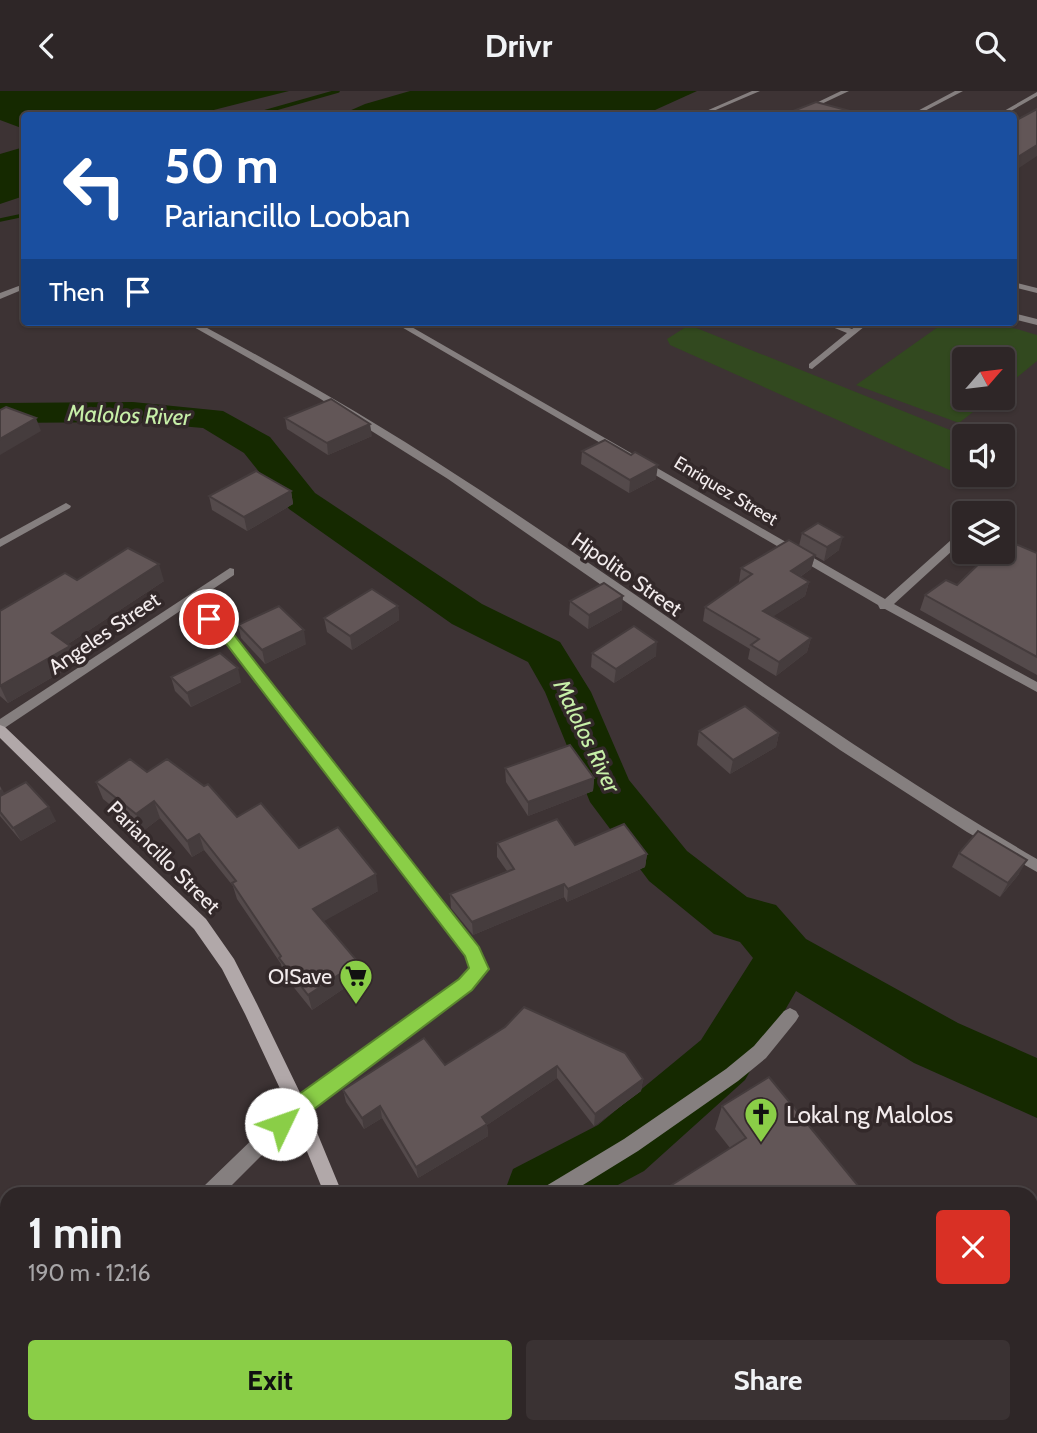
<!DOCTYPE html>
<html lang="en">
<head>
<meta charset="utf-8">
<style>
  body { margin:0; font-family:Cabin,sans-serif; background:#3a3233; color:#f1f3f6; height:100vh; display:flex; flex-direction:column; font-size:26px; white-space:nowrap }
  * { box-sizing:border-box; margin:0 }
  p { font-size:23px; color:#a7a5a7 }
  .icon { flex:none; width:38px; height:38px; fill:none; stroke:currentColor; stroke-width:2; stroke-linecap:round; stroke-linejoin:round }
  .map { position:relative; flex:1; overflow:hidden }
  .drawer { position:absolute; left:0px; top:1096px; width:1038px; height:247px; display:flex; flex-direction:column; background:#2e2627; border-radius:21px 21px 0 0; box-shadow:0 2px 5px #0004,0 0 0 2px #494344 }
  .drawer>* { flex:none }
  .banner { position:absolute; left:21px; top:21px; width:996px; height:214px; border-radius:7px; box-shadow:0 2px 5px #0004,0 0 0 2px #494344; background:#1a4fa0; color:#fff; overflow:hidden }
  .needle { width:46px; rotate:62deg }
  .controls { position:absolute; left:952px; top:256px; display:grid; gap:14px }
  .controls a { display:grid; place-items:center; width:63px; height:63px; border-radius:7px; background:#2e2627; box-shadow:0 2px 5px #0004,0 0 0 2px #494344; font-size:35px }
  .pin { position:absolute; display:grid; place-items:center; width:60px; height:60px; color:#fff; margin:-30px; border:4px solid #fff; border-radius:50%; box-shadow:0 2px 7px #0007 }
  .me { position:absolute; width:77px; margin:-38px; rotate:48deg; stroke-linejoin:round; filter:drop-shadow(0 0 5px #0008) }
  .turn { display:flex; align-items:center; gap:24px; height:147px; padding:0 28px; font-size:32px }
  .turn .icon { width:91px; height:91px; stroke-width:2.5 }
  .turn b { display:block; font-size:49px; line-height:60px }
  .then { display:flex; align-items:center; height:66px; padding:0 28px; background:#0003; gap:14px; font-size:26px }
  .round { display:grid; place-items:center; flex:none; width:74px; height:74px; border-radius:7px; background:#3a3233 }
  .headline { display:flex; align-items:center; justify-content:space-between; height:119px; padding:0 28px }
  h1 { font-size:42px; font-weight:700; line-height:52px }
  .cta { display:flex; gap:14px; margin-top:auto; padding:14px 28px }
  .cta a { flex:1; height:80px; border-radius:7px; background:#8ace47; color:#111; font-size:28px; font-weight:700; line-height:80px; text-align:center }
  .cta a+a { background:#3a3233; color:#f1f3f6 }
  header { display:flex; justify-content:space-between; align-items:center; height:91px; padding:0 28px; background:#2e2627; font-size:32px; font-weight:700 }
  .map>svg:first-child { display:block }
  .green { fill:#32491f }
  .water { fill:#152900 }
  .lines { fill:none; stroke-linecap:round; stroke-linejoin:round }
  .stream { stroke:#152900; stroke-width:3.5 }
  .river { fill:#152900; fill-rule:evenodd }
  .street-tunnel { stroke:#584f50; stroke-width:11; stroke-dasharray:11 6; stroke-linecap:butt }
  .street { fill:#857f7f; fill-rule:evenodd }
  .secondary { fill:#b1a8a9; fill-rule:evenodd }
  .wall { fill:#544a4b }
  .shaded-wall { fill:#453c3d }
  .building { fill:#625657; stroke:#453c3d; stroke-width:2 }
  .route { fill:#8ace47; stroke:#5a862e; stroke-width:2 }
  .labels { text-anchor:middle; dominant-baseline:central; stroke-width:7; stroke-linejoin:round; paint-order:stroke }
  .far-street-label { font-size:18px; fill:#f2ebec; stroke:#33292a }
  .street-label { font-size:21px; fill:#f2ebec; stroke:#33292a }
  .poi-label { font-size:21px; fill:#f2ebec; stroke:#33292a; text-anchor:end }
  .water-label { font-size:23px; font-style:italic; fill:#c7efa8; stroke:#33292a }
  .near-poi-label { font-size:24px; fill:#f2ebec; stroke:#33292a; text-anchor:start }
</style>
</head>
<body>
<header><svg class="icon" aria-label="back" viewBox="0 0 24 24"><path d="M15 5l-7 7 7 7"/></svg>Drivr<svg class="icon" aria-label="search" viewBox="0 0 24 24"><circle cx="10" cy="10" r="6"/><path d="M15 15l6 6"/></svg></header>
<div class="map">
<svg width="1037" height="1342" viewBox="0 0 1037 1342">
  <rect width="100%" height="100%" fill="#3d3334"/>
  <g class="green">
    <polygon points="945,231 993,231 1037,244 1037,270 1003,298 1003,268 964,268 964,306 992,306 959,332 856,294"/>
    <polygon points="689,234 965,345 965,383 963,385 670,254 667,248"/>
  </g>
  <g class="water">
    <polygon points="0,0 289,0 194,24 24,24 24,38 0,29"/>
    <polygon points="410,0 697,0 644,24 340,24 365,13"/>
    <polygon points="24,56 24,105 0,113 0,63"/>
  </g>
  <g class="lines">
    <g class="stream">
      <polyline points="228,24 264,21 338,0"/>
      <polyline points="0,129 24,124"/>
    </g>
    <g class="river">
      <polygon points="133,311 223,320 270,346 315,402 482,513 560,551 591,601 629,689 687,760 747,806 776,814 806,848 958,932 1037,967 1037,1027 914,972 796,900 745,989 644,1080 603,1102 504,1102 513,1078 598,1034 701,949 753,867 740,851 714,843 649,790 590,711 545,601 528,571 452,533 289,418 244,362 203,337 133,331 0,332 0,312"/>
      <polygon points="154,1335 237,1335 235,1342 151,1342"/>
    </g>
    <polyline class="street-tunnel" points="197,520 209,528"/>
    <g class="street">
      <polygon points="752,0 760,0 704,24 697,24"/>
      <polygon points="841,0 849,0 798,24 791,24"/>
      <polygon points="955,0 963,0 917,24 910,24"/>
      <polygon points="1037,1 1037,5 1004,24 997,24"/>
      <polygon points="1013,191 1037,197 1037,202 1013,196"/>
      <polygon points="24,193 24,198 0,208 0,202"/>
      <polygon points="1013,222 1037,228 1037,234 1013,228"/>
      <path d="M185 231H196C284 278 371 328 455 383 651 509 836 651 1037 768V781L967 741 840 659 448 388 319 307Z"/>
      <polygon points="393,231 403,231 885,508 960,441 964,440 964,449 894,513 1037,591 1037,601 885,518 880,518 878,514"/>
      <polygon points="820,231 832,231 852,238 861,231 870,231 812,278 809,277 809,273 847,242"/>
      <polygon points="66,412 71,415 70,417 0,456 0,448"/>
      <polygon points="230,477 234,478 234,484 0,640 0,628"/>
      <polygon points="209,524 230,540 479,856 487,879 472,898 304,1022 224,1102 201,1102 204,1095 292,1010 460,888 470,877 466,864 222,546 205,531 203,528 205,525"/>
      <polygon points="790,917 796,920 799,925 796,930 766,967 738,990 638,1060 570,1102 544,1102 546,1095 624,1048 726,978 754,955 784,920"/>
      <polygon points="7,1299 7,1326 0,1329 0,1302"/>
    </g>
    <g class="secondary">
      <polygon points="0,634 5,636 206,828 234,868 257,913 304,1010 342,1102 324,1102 290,1019 245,923 222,878 194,838 0,647"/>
      <polygon points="418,1335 440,1335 443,1342 421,1342"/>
    </g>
  </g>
  <g class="wall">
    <polygon points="285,327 372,345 328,364 287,338"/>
    <polygon points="582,360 656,388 629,402 581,373"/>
    <polygon points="291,400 293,413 247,440 212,419 209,405"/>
    <polygon points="802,442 839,459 824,470 815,465 811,478 800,486 809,491 805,505 773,525 811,547 807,561 776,585 748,568 750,558 703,530 705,516 740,492 739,491 741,477 799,455"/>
    <polygon points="1037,462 1037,584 920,519 925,504 957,494"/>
    <polygon points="77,489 164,490 68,553 77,572 8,612 0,605 0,520"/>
    <polygon points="570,510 622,519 588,538 569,524"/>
    <polygon points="398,515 399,529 352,559 327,541 324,527"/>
    <polygon points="238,534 306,553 265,573 241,547"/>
    <polygon points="592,562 656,565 614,592 591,576"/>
    <polygon points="171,586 241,591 191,616 175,600"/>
    <polygon points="699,640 779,642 776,656 730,683 697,654"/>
    <polygon points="505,677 594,687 593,700 528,725 506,691"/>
    <polygon points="147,681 299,757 378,800 323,830 361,886 312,919 283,883 281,873 237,808 233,795 204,759 192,766 160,727 143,740 103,708 96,691"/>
    <polygon points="0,695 4,703 56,730 21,750 0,725"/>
    <polygon points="497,752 575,754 647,763 645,776 567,811 564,806 473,844 451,817 450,803 507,780 497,766"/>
    <polygon points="959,762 1019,783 1000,806 952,776"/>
    <polygon points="505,936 643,988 641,1000 594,1035 557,987 487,1034 488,1045 418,1087 382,1027 364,1038 346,1011 343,999 445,974"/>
    <polygon points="722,1015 864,1102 730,1057 715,1038"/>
  </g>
  <g class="shaded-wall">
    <polygon points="1037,54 1037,65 1013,81 1013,69"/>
    <polygon points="36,327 41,340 0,364 0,348"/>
    <polygon points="370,333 372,345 328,364 327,352"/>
    <polygon points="658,374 656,388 629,402 630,389"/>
    <polygon points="291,400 293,413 247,440 244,426"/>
    <polygon points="843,446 839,459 824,470 827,456"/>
    <polygon points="815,464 811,478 788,494 791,480"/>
    <polygon points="159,473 164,490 59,559 52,542"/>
    <polygon points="809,491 805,505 760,534 763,520"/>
    <polygon points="623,505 622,519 588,538 589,524"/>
    <polygon points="398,515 399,529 352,559 350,545"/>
    <polygon points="304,539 306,553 265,573 262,559"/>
    <polygon points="811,547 807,561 776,585 779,571"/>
    <polygon points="657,551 656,565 614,592 616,578"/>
    <polygon points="70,555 77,572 8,612 0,595"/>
    <polygon points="238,577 241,591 191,616 187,602"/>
    <polygon points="779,642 776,656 730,683 733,669"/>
    <polygon points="594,687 593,700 528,725 528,711"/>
    <polygon points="2,698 9,711 0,716 0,699"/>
    <polygon points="154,710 160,727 143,740 136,723"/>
    <polygon points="49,716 56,730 21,750 13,737"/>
    <polygon points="199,743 204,759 192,766 187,750"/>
    <polygon points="647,763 645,776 567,811 568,798"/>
    <polygon points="1027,769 1019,783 1000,806 1008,792"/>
    <polygon points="376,783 378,800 317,834 313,818"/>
    <polygon points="564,793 564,806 473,844 472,831"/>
    <polygon points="358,871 361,886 312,919 308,904"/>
    <polygon points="557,975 557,987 487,1034 488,1045 418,1087 416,1076 482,1026"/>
    <polygon points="643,988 641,1000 594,1035 595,1023"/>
    <polygon points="380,1015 382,1027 364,1038 362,1027"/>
  </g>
  <g class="building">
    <polygon points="816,11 865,24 783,24"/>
    <polygon points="1037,18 1037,54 1013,69 1013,31"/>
    <polygon points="331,308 370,333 327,352 285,327"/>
    <polygon points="6,316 36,327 0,348 0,319"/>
    <polygon points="605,349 631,364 635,361 658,374 630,389 582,360"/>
    <polygon points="256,380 291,400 244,426 209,405"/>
    <polygon points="818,432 843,446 827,456 802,442"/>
    <polygon points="1004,448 1037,462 1037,566 925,504 946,489 957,494 992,460 1003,460 1003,449"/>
    <polygon points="789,449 815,464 791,480 809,491 763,520 811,547 779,571 751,554 759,548 705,516 752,483 741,477"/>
    <polygon points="128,457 159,473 52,542 70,555 0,595 0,520 65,482 77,489"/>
    <polygon points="604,492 623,505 589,524 570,510"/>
    <polygon points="372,498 398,515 350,545 324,527"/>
    <polygon points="279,515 304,539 262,559 238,534"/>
    <polygon points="634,535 657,551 616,578 592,562"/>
    <polygon points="220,562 238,577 187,602 171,586"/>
    <polygon points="745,615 779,642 733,669 699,640"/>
    <polygon points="570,654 594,687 528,711 505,677"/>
    <polygon points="130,668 147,681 167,668 204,695 208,693 237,726 261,712 299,757 338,736 376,783 313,818 358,871 308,904 279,867 281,865 232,792 236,790 199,743 187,750 154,710 136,723 96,691"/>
    <polygon points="26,691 49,716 13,737 0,721 0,705"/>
    <polygon points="557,728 575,754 624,733 647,763 568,798 564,793 472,831 450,803 514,778 497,752"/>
    <polygon points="978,740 1027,769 1008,792 959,762"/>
    <polygon points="524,916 625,962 643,988 595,1023 557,975 482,1026 487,1033 416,1076 380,1015 362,1027 343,999 424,947 445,974 505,936"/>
    <polygon points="769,986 864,1102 659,1102 746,1047 722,1015"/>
  </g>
  <polygon class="route" points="209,524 231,540 479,856 489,878 472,899 281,1043 273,1040 270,1033 273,1026 291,1009 459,888 469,877 465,865 221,546 204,531 204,525"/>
  <defs>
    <symbol id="supermarket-pin" viewBox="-11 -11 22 30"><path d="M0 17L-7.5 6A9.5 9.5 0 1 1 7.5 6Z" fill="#8ace47" stroke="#33292a"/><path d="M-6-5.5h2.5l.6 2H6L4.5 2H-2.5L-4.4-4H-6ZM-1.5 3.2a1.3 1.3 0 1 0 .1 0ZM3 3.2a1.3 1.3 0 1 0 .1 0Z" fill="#111"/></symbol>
    <symbol id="church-pin" viewBox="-11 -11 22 30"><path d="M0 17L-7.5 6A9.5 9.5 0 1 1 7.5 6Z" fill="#8ace47" stroke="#33292a"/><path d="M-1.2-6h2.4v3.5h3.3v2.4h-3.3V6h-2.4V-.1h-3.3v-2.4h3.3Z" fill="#111"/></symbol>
  </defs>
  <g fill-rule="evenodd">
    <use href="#supermarket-pin" x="337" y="866" width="38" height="52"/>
    <use href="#church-pin" x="742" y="1004" width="38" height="52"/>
  </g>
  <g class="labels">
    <g class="far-street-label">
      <text transform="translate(726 400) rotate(31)">Enriquez Street</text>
    </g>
    <g class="street-label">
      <text transform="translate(627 483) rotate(35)">Hipolito Street</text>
      <text transform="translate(104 542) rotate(-34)">Angeles Street</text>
      <text transform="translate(164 766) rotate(45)">Pariancillo Street</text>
    </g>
    <g class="poi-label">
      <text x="332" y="885">O!Save</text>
    </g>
    <g class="water-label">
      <text transform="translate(129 324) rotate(2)">Malolos River</text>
      <text transform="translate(587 645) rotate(64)">Malolos River</text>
    </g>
    <g class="near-poi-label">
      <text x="786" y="1023">Lokal ng Malolos</text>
    </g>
  </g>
</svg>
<div class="controls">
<a><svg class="needle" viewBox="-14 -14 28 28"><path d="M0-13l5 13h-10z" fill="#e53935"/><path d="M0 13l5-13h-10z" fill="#a7a5a7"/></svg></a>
<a><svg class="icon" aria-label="sound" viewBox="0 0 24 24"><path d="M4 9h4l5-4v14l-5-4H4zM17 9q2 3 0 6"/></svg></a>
<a><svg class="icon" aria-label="layers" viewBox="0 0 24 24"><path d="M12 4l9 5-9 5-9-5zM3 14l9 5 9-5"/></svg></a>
</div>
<div class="pin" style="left:209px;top:528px;background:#d93025"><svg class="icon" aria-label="arrive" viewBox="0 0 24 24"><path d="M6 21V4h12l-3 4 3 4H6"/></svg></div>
<svg class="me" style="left:281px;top:1033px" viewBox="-20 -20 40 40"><circle r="19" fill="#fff"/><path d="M0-13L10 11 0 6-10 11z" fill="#8ace47"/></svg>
<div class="banner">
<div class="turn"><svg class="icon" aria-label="left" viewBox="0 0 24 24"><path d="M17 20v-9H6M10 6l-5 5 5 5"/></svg><div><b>50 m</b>Pariancillo Looban</div></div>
<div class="then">Then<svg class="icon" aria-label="arrive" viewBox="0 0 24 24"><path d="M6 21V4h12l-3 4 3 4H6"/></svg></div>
</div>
<section class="drawer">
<div class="headline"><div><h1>1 min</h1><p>190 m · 12:16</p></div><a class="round" style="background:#d93025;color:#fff"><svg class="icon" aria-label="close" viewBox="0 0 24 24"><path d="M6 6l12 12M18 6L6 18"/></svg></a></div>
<div class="cta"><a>Exit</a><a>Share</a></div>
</section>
</div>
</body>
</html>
